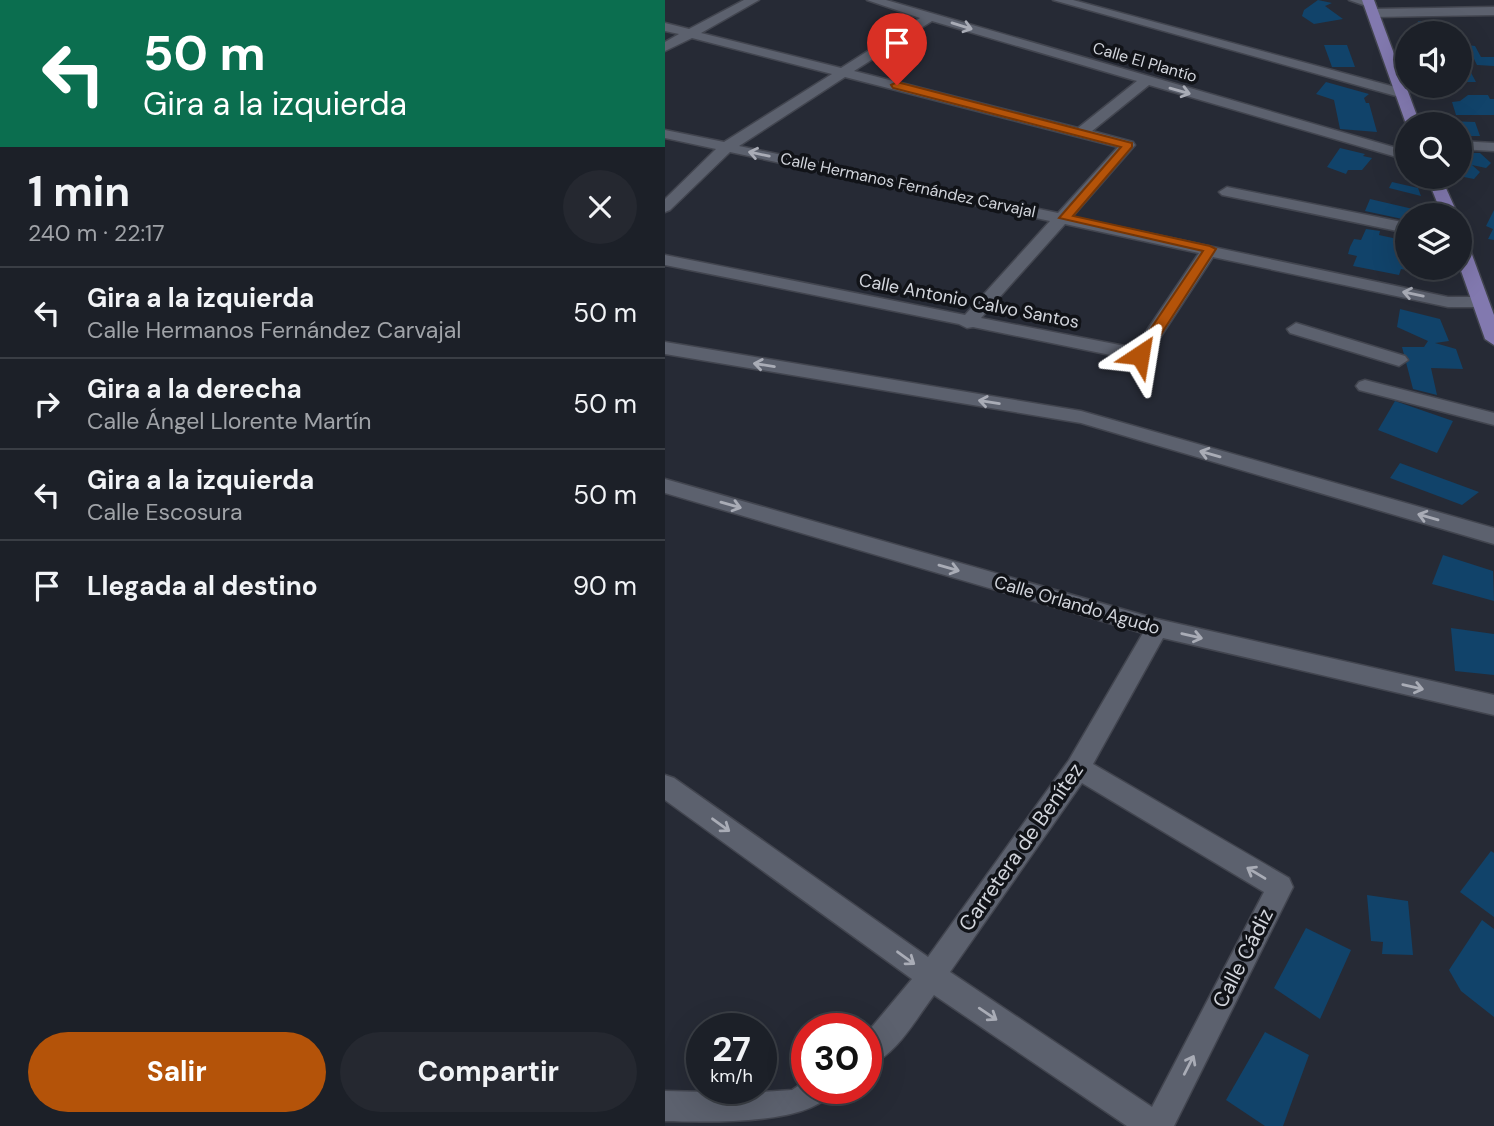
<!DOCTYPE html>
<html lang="es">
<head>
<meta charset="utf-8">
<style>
  body { margin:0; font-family:"DM Sans",sans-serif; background:#252830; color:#f1f3f6; height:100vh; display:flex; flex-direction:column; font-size:26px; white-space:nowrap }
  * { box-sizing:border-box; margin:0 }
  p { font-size:23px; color:#a0a3a8 }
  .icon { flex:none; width:38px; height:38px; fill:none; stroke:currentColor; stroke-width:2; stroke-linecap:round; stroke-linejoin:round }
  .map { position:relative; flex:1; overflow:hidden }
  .panel { display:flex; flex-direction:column; background:#1c2028; width:665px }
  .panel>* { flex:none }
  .top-card { background:#0b6e4f; color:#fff; overflow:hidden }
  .controls { position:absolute; left:730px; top:21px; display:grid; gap:14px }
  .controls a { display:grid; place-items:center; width:77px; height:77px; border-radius:50%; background:#1c2028; box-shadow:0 7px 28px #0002,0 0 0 2px #3a3e45; font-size:35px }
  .speed { position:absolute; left:21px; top:1013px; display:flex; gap:14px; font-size:35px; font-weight:700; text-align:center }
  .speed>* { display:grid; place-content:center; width:91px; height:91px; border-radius:50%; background:#1c2028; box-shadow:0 7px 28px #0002,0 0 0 2px #3a3e45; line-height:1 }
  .speed small { font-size:18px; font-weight:400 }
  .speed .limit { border:10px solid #d22; background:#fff; color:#111 }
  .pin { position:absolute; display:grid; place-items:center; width:60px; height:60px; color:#fff; margin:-72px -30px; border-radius:50% 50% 50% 0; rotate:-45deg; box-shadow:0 0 7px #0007 }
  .pin .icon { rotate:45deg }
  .me { position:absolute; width:77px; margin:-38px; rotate:33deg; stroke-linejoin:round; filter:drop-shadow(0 0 5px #0008) }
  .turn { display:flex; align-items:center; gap:24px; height:147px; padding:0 28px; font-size:32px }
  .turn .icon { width:91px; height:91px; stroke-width:2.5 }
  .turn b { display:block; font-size:49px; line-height:60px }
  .round { display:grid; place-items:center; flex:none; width:74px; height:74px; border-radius:37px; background:#252830 }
  .overview { display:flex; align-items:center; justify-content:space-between; height:119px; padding:0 28px }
  h1 { font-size:42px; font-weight:700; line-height:52px }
  .primary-button { display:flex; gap:14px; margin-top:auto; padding:14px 28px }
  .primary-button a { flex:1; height:80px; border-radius:42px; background:#b45309; color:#fff; font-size:28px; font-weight:700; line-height:80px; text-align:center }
  .primary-button a+a { background:#252830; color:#f1f3f6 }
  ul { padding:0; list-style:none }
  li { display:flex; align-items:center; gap:21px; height:91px; padding:0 28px; border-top:2px solid #3a3e45 }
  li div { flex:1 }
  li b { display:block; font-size:26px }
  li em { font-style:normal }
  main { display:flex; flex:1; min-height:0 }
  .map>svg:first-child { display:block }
  .building { fill:#11436a }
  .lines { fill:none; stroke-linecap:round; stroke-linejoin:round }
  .minor-casing { stroke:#42454f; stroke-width:3 }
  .major-casing { stroke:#42454f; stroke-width:3 }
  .minor { fill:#5c616e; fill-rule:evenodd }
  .major { fill:#8279af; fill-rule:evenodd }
  .oneway { stroke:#a9acb6 }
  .route { fill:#b45309; stroke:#753606; stroke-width:2 }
  .labels { text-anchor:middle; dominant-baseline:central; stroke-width:7; stroke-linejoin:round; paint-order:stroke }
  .far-street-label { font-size:16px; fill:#d2d5dc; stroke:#111318 }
  .street-label { font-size:18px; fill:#d2d5dc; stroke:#111318 }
  .near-street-label { font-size:21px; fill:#d2d5dc; stroke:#111318 }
</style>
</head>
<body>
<main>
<section class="panel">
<div class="top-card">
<div class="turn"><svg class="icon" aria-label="left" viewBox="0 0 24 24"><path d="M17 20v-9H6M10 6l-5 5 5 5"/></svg><div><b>50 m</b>Gira a la izquierda</div></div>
</div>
<div class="overview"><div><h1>1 min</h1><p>240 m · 22:17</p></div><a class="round"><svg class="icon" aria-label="close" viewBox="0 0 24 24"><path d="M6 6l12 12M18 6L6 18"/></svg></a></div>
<ul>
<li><svg class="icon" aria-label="left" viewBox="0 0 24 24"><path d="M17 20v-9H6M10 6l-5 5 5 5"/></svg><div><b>Gira a la izquierda</b><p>Calle Hermanos Fernández Carvajal</p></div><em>50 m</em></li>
<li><svg class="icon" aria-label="right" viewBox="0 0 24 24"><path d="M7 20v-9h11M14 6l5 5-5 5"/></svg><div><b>Gira a la derecha</b><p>Calle Ángel Llorente Martín</p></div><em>50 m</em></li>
<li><svg class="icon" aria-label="left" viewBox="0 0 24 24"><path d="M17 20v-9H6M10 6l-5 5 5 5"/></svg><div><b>Gira a la izquierda</b><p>Calle Escosura</p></div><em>50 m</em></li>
<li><svg class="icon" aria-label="arrive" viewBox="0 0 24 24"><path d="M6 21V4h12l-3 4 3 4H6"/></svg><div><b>Llegada al destino</b></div><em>90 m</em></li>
</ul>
<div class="primary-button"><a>Salir</a><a>Compartir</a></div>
</section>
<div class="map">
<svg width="829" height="1126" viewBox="0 0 829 1126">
  <rect width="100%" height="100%" fill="#262a35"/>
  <g class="building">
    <polygon points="653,0 667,3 660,6 678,19 649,24 637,16 639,10"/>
    <polygon points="753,21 781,22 787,33 757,33"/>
    <polygon points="794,44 810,46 816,57 829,57 829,66 812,65 809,59 794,59"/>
    <polygon points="659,45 682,45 690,67 667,67"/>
    <polygon points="794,67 803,67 811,82 794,82"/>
    <polygon points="661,82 704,94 699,98 701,103 704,103 712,132 675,129 669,100 651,94"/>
    <polygon points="803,95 823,95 825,99 829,99 829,115 791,115 787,102 795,101"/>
    <polygon points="782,121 810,122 815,136 794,136 794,124 783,124"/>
    <polygon points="675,148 700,154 698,156 707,158 697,170 683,170 681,174 662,167"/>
    <polygon points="794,153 815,153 826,163 821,168 807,165 815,172 809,179 799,177 794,165"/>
    <polygon points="727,182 753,188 756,196 724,188"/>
    <polygon points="705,199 748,209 746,213 751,215 742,215 742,220 700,211"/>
    <polygon points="829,210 829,240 823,239 828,229 821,226"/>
    <polygon points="701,229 715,231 714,235 737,240 735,248 742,250 742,270 736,269 734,275 688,266 692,256 683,254 685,247 689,239 696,240"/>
    <polygon points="735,309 775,319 784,341 770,343 791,349 798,369 766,368 772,395 748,389 737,347 759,347 763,341 732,327"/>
    <polygon points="730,401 788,421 772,453 713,430"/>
    <polygon points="735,463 814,492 797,505 725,478"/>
    <polygon points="778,555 828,571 829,601 767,584"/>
    <polygon points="786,628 829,634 829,675 790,671"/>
    <polygon points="826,851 829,853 829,917 795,892"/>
    <polygon points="702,895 743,901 748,955 717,954 718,942 706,941"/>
    <polygon points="817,920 829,929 829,1017 796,991 784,970"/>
    <polygon points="641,928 686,950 655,1019 609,988"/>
    <polygon points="600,1032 644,1055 618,1126 600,1126 561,1100"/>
  </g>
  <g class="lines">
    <defs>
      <g id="minor">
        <path d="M79 0H94L36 33 176 68 255 18 202 0H221L742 151V160L484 85 427 131 468 142 470 145 407 217 783 297H815L823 302 815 307H783L548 257 481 359 475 361 308 327 302 328 294 324 0 265V255L300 315 385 221 65 152 5 210 0 212V199L51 149 0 138V130L59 142 167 74 27 38 0 51V42L14 34 0 31V23L24 29ZM267 21 472 81 413 128 189 71ZM180 77 453 147 393 213 74 146ZM400 224 534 253 470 348 316 318Z"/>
        <polygon points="388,0 408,0 741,90 743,93 736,97 731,96"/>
        <polygon points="684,0 706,0 710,3 704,7"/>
        <polygon points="829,7 829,15 708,17 702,13 708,9"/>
        <polygon points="794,141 829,143 829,151 794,149"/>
        <polygon points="562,187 742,223 742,233 557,195 554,192"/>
        <polygon points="631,323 740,356 743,360 734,366 625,333 622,329"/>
        <polygon points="0,342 416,411 829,528 829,544 416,423 0,354"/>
        <polygon points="700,380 829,413 829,425 694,390 691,386 694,382"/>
        <path d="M0 479 492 619 829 695V715L498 638 428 764 624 878 628 887 509 1126H462L269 995C250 1020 232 1055 201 1067V1034L247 979 0 800V775L9 778 263 957 404 760 478 633 0 493ZM417 783 599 892 487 1107 285 972Z"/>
        <path d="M142 1080V1088H170C150 1126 44 1122 0 1121V1091L84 1093 127 1090Z"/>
      </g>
      <g id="major">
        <polygon points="697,0 709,0 755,124 741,124"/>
        <polygon points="762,177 776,177 793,215 777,215"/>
        <polygon points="794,236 802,241 829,315 829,345 820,339 794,265"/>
      </g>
    </defs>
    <use href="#minor" class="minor-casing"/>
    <use href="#major" class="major-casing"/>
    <use href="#minor" class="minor"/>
    <use href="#major" class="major"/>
  </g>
  <defs><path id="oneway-shaft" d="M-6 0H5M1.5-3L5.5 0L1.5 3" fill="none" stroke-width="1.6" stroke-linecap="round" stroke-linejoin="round" transform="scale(1.75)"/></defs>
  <g class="oneway">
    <use href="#oneway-shaft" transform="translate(297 26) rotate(17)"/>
    <use href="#oneway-shaft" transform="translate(515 91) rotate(16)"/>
    <use href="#oneway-shaft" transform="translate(94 154) rotate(-168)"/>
    <use href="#oneway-shaft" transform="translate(748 294) rotate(-168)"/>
    <use href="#oneway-shaft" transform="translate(99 365) rotate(-171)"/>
    <use href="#oneway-shaft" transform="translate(324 402) rotate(-171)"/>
    <use href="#oneway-shaft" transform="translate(545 454) rotate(-164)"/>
    <use href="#oneway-shaft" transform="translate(66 505) rotate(16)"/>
    <use href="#oneway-shaft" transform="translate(763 517) rotate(-164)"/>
    <use href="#oneway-shaft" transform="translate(284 568) rotate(16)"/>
    <use href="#oneway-shaft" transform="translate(527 636) rotate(13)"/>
    <use href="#oneway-shaft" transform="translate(748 687) rotate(13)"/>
    <use href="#oneway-shaft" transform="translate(56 825) rotate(36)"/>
    <use href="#oneway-shaft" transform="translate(591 873) rotate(-149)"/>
    <use href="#oneway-shaft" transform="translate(241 958) rotate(36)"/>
    <use href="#oneway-shaft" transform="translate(323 1014) rotate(34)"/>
    <use href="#oneway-shaft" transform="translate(524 1065) rotate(-63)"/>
  </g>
  <polygon class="route" points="232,82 467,143 467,147 408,216 545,246 551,249 480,359 475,360 468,355 538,251 394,218 456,147 228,88 226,85"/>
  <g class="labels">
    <g class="far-street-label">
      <text transform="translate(480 62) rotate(16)">Calle El Plantío</text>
      <text transform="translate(243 185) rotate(12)">Calle Hermanos Fernández Carvajal</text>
    </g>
    <g class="street-label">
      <text transform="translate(304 301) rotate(11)">Calle Antonio Calvo Santos</text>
      <text transform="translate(412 605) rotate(16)">Calle Orlando Agudo</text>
    </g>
    <g class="near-street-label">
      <text transform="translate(356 847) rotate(-55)">Carretera de Benítez</text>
      <text transform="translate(578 958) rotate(-63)">Calle Cádiz</text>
    </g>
  </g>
</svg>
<div class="controls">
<a><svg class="icon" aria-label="sound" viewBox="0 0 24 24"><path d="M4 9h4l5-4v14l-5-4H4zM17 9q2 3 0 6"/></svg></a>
<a><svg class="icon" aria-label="search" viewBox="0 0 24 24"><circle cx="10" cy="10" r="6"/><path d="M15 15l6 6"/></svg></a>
<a><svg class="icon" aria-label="layers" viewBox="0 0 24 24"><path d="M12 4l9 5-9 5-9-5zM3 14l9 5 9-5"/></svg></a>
</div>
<div class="speed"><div>27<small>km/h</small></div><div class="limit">30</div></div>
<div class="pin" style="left:232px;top:85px;background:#d93025"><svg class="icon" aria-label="arrive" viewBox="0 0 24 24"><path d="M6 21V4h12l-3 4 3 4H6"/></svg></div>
<svg class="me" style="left:475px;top:355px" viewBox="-20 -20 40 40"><path d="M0-17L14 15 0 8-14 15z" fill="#b45309" stroke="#fff" stroke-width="4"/></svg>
</div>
</main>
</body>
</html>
